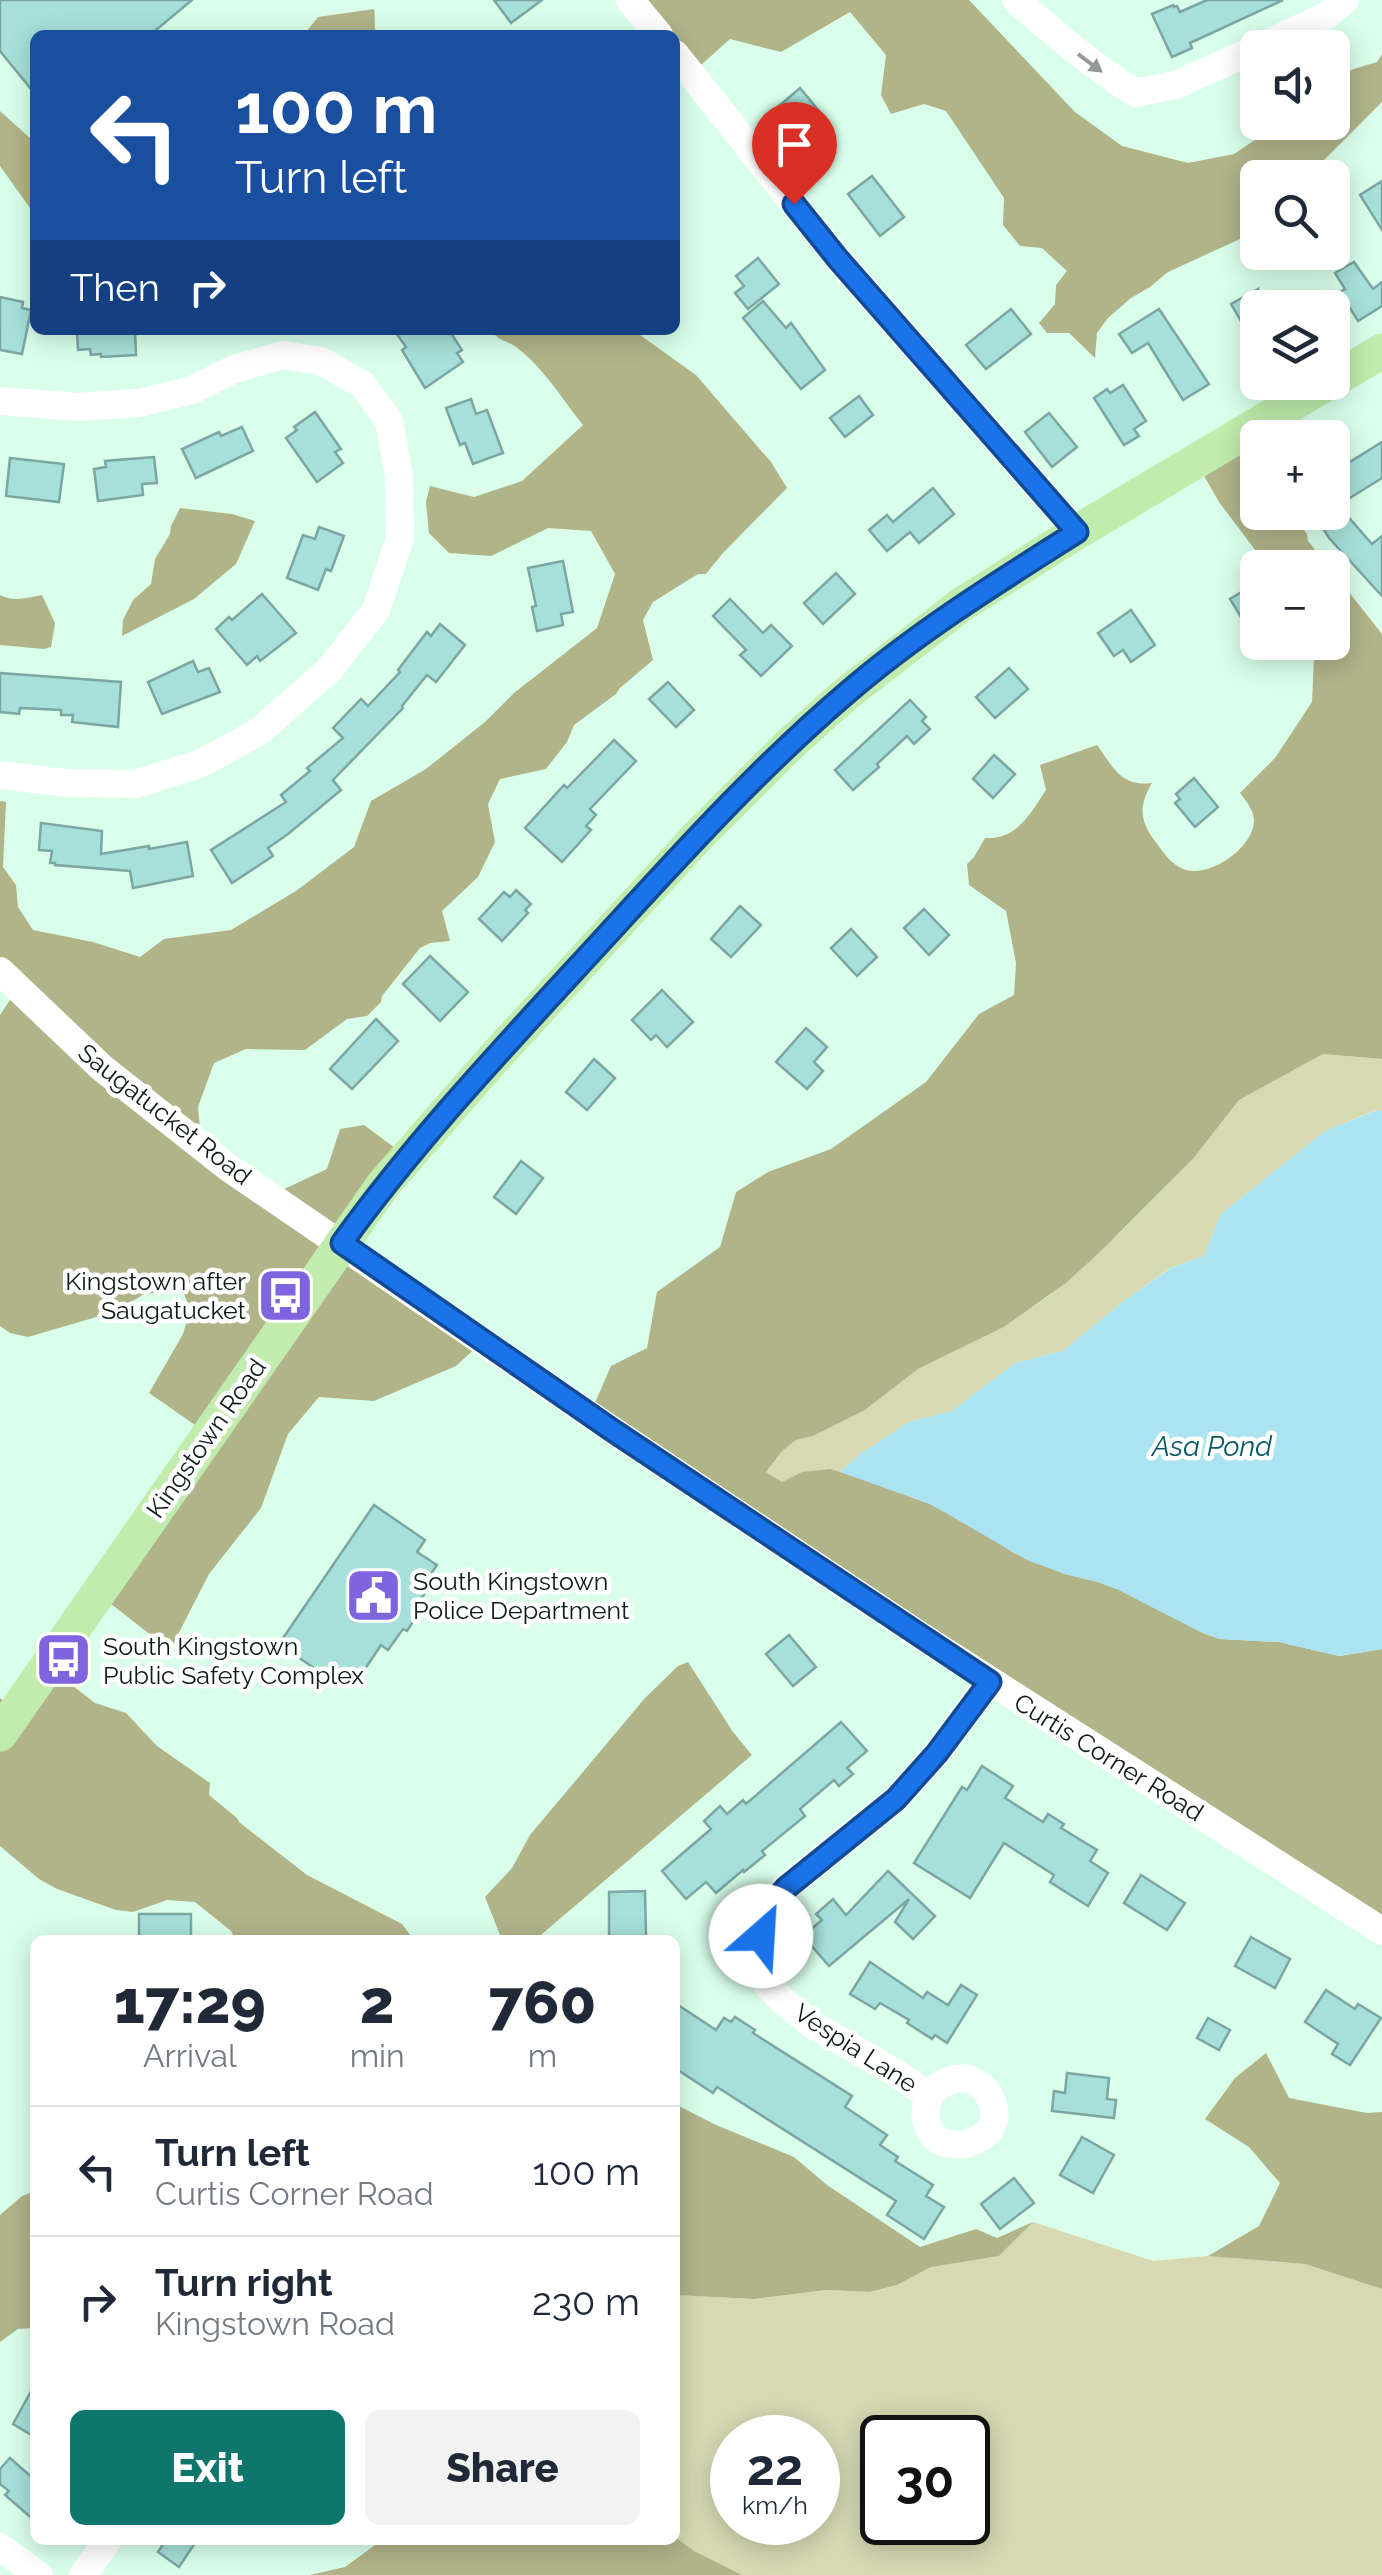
<!DOCTYPE html>
<html lang="en">
<head>
<meta charset="utf-8">
<style>
  body { margin:0; font-family:Raleway,sans-serif; background:#f2f2f3; color:#1f2937; height:100vh; display:flex; flex-direction:column; font-size:38px; white-space:nowrap }
  * { box-sizing:border-box; margin:0 }
  p { font-size:32px; color:#747a83 }
  .icon { flex:none; width:55px; height:55px; fill:none; stroke:currentColor; stroke-width:2; stroke-linecap:round; stroke-linejoin:round }
  .map { position:relative; flex:1; overflow:hidden }
  .details { position:absolute; left:30px; top:1935px; width:650px; height:610px; display:flex; flex-direction:column; background:#fff; border-radius:15px; box-shadow:0 5px 25px #0003 }
  .details>* { flex:none }
  .hud { position:absolute; left:30px; top:30px; width:650px; height:305px; border-radius:15px; box-shadow:0 5px 25px #0003; background:#1a4fa0; color:#fff; overflow:hidden }
  .tools { position:absolute; left:1240px; top:30px; display:grid; gap:20px }
  .tools a { display:grid; place-items:center; width:110px; height:110px; border-radius:15px; background:#fff; box-shadow:0 5px 25px #0003; font-size:50px }
  .speed { position:absolute; left:710px; top:2415px; display:flex; gap:20px; font-size:50px; font-weight:700; text-align:center }
  .speed>* { display:grid; place-content:center; width:130px; height:130px; border-radius:50%; background:#fff; box-shadow:0 5px 25px #0003; line-height:1 }
  .speed small { font-size:25px; font-weight:400 }
  .speed .limit { border:5px solid #111; border-radius:15px; background:#fff; color:#111 }
  .pin { position:absolute; display:grid; place-items:center; width:85px; height:85px; color:#fff; margin:-102px -42px; border-radius:50% 50% 50% 0; rotate:-45deg; box-shadow:0 0 10px #0007 }
  .pin .icon { rotate:45deg }
  .me { position:absolute; width:110px; margin:-55px; rotate:26deg; stroke-linejoin:round; filter:drop-shadow(0 0 8px #0008) }
  .turn { display:flex; align-items:center; gap:35px; height:210px; padding:0 40px; font-size:45px }
  .turn .icon { width:130px; height:130px; stroke-width:2.5 }
  .turn b { display:block; font-size:70px; line-height:85px }
  .then { display:flex; align-items:center; height:95px; padding:0 40px; background:#0003; gap:20px; font-size:38px }
  .eta { display:flex; justify-content:space-evenly; align-items:center; height:170px; text-align:center }
  .eta b { font-size:60px; font-weight:800; line-height:70px }
  .cta { display:flex; gap:20px; margin-top:auto; padding:20px 40px }
  .cta a { flex:1; height:115px; border-radius:15px; background:#0f766e; color:#fff; font-size:40px; font-weight:800; line-height:115px; text-align:center }
  .cta a+a { background:#f2f2f3; color:#1f2937 }
  ul { padding:0; list-style:none }
  li { display:flex; align-items:center; gap:30px; height:130px; padding:0 40px; border-top:2px solid #e0e1e3 }
  li div { flex:1 }
  li b { display:block; font-size:38px }
  li em { font-style:normal }
  .map>svg:first-child { display:block }
  .green { fill:#d6d9b2; fill-rule:evenodd }
  .forest { fill:#b1b489 }
  .water { fill:#ace3f0 }
  .building { fill:#a7e0da; stroke:#7ba6a2; stroke-width:2.5 }
  .lines { fill:none; stroke-linecap:round; stroke-linejoin:round }
  .minor { stroke:#fff; stroke-width:28 }
  .major { stroke:#c1ecad; stroke-width:35 }
  .oneway { fill:#939896 }
  .route-casing { stroke:#114b97; stroke-width:25 }
  .route { stroke:#1a73e8; stroke-width:18 }
  .labels { text-anchor:middle; dominant-baseline:central; stroke-width:9; stroke-linejoin:round; paint-order:stroke }
  .street-label { font-size:25px; fill:#0e1b15; stroke:#fff }
  .poi-label { font-size:25px; fill:#0e1b15; stroke:#fff; text-anchor:start }
  .water-label { font-size:28px; font-style:italic; fill:#075764; stroke:#fff }
</style>
</head>
<body>
<div class="map">
<svg width="1382" height="2575" viewBox="0 0 1382 2575">
  <rect width="100%" height="100%" fill="#d9ffea"/>
  <g class="green">
    <path d="M1323 1054 1382 1059V1112L1376 1110 1325 1131 1221 1214 1204 1256 1170 1268 1125 1300 1063 1351 1015 1363 952 1411 909 1422 859 1455 840 1472C819 1466 801 1473 782 1482L766 1472 782 1450 796 1440 813 1436 865 1410 918 1369 1004 1327 1051 1294 1124 1229 1193 1159 1239 1100Z"/>
    <path d="M1033 2222 1153 2261 1208 2256 1305 2264 1382 2289V2575H742L694 2551 675 2537V2295L754 2299 827 2290 870 2292 897 2285 931 2267 999 2256ZM732 2438H818V2522H732ZM882 2438H968V2522H882Z"/>
  </g>
  <g class="forest">
    <polygon points="625,0 969,0 1075,112 1122,146 1188,163 1234,154 1280,123 1332,122 1333,84 1344,72 1377,62 1382,54 1382,102 1307,177 1258,178 1257,224 1240,239 1168,272 1150,287 1131,298 1108,318 1097,333 1095,358 1069,333 1047,333 1039,323 1055,304 1056,285 1067,271 1042,248 1020,246 1003,225 1004,198 946,111 924,104 891,114 881,95 886,55 850,12 781,52 730,39 691,74 675,61 675,35 654,35"/>
    <path d="M374 9C376 19 373 26 377 35H299L306 32 318 17Z"/>
    <polygon points="0,111 30,138 35,139 35,210 30,208 0,166"/>
    <path d="M491 330H633L696 375 771 462 787 488 722 554 706 574H698L653 602 643 620 653 660 620 688 616 694 574 725 567 742 546 769 500 779 488 804 495 842 478 877 442 911 450 941 430 943 420 948 382 996 381 1002 367 1016 347 1019 305 1050 246 1049 214 1063 198 1107 202 1151 267 1197 327 1169 340 1129 364 1125 402 1153 345 1236 479 1345 456 1366 374 1401 319 1397 288 1434 261 1508 209 1574 170 1650 97 1593 205 1432 149 1393 183 1334 190 1310 183 1291 144 1294 117 1311 28 1337 10 1333 0 1326V1015L12 997 0 984V801L6 802 3 867 16 885 18 907 33 930 93 942 140 957 164 939 231 930 296 891 354 847 371 801 426 769 485 722 514 693 597 628 615 574 591 531 548 528 491 556 449 553 429 533 426 502 430 486 474 497 522 481 583 425C563 400 542 366 516 347 506 340 498 341 491 330Z"/>
    <polygon points="1235,440 1257,470 1258,512 1291,513 1307,534 1308,541 1329,567 1268,567 1219,502 1196,462"/>
    <polygon points="180,508 232,514 255,521 236,564 194,599 122,636 123,620 133,600 151,584 155,559 170,534 171,526"/>
    <path d="M1333 572 1382 634V1059L1323 1054 1239 1100 1193 1159 1102 1250 1067 1282 1004 1327 918 1369 865 1410 813 1436 796 1440 782 1451 766 1472 782 1482 802 1472 830 1469 854 1476 930 1504 978 1529 1014 1553 1065 1574 1098 1582 1119 1590 1203 1633 1220 1639 1279 1642 1339 1656 1382 1649V1944L591 1412 611 1366 647 1348 657 1292 720 1247 736 1192 768 1172 831 1149 926 1082 979 1014 1014 995 1016 963 1006 911 969 885 967 864 974 857 985 838C1017 840 1030 814 1046 790L1040 765 1097 745C1113 767 1121 787 1152 783 1139 805 1139 820 1155 841 1163 852 1170 863 1183 869 1208 879 1253 849 1254 821 1254 810 1246 801 1240 793L1275 758 1312 702 1314 657 1306 643 1332 642Z"/>
    <path d="M0 595C13 602 28 598 42 595L55 623 51 647 44 649 0 645Z"/>
    <polygon points="688,1662 733,1732 752,1755 535,1940 502,1940 485,1897 512,1868 530,1835 645,1698 678,1666"/>
    <polygon points="46,1665 95,1703 126,1713 157,1746 210,1783 209,1795 237,1818 239,1822 307,1875 402,1924 414,1940 236,1940 231,1931 195,1902 167,1900 133,1912 116,1910 57,1889 39,1879 0,1846 0,1698 11,1707"/>
    <polygon points="1266,2053 1289,2098 1367,2113 1382,2112 1382,2289 1305,2264 1208,2256 1259,2226 1280,2183 1249,2147 1205,2119 1235,2078"/>
    <polygon points="675,2104 716,2125 794,2157 827,2185 920,2247 976,2229 997,2238 1033,2222 999,2256 931,2267 897,2285 870,2292 827,2290 754,2299 675,2295"/>
    <polygon points="35,2191 35,2328 18,2329 0,2342 0,2215 22,2196"/>
    <polygon points="675,2537 694,2551 742,2575 310,2575 345,2567 382,2540 675,2540"/>
  </g>
  <polygon class="water" points="1377,1110 1382,1112 1382,1649 1339,1656 1279,1642 1220,1639 1203,1633 1119,1590 1098,1582 1065,1574 1029,1561 930,1504 840,1472 859,1455 909,1422 952,1411 1015,1363 1063,1351 1125,1300 1171,1268 1204,1256 1221,1214 1325,1131"/>
  <g class="building">
    <polygon points="0,0 192,0 150,35 35,35 35,94 0,51"/>
    <polygon points="494,0 542,0 511,23"/>
    <polygon points="1207,0 1283,0 1190,43 1192,48 1172,57 1152,14 1173,5 1174,7 1177,6 1180,12"/>
    <polygon points="800,88 824,117 800,136 778,107"/>
    <polygon points="872,176 904,217 880,236 848,194"/>
    <polygon points="1382,181 1382,230 1360,195"/>
    <polygon points="758,258 779,284 748,309 735,293 744,286 736,276"/>
    <polygon points="1354,262 1373,289 1382,282 1382,306 1358,321 1340,292 1345,289 1335,273"/>
    <polygon points="1258,289 1258,350 1231,304"/>
    <polygon points="0,297 23,302 22,308 31,310 22,354 0,350"/>
    <polygon points="763,301 786,328 791,323 825,370 801,389 743,318"/>
    <polygon points="1011,309 1031,334 986,369 966,345"/>
    <polygon points="1159,309 1209,384 1183,400 1148,343 1132,353 1119,334"/>
    <polygon points="77,330 135,330 136,355 101,357 101,354 91,355 90,349 78,350"/>
    <polygon points="394,330 449,330 462,350 457,353 463,362 425,388 402,350 406,347"/>
    <polygon points="1123,385 1146,421 1134,429 1139,436 1124,445 1094,398 1107,389 1110,393"/>
    <polygon points="859,396 873,415 845,437 830,418"/>
    <polygon points="471,399 476,414 487,410 503,453 473,464 465,443 460,445 446,408"/>
    <polygon points="315,412 341,449 335,452 343,463 317,482 286,438 297,430 294,427"/>
    <polygon points="1049,413 1077,447 1052,467 1025,432"/>
    <polygon points="242,427 253,451 196,478 182,449 219,432 221,436"/>
    <polygon points="1382,442 1382,478 1332,509 1332,473"/>
    <polygon points="154,457 157,483 142,484 143,495 98,501 94,469 106,467 105,461"/>
    <polygon points="10,458 64,464 59,502 6,496"/>
    <polygon points="933,488 954,514 919,543 910,532 887,551 869,530 887,515 893,522"/>
    <polygon points="1313,512 1344,512 1372,544 1382,536 1382,596 1329,538"/>
    <polygon points="319,527 344,536 331,571 326,569 318,590 287,578 303,535 315,539"/>
    <polygon points="563,561 573,612 561,614 563,625 537,631 532,607 536,606 528,568"/>
    <polygon points="836,573 855,594 823,624 804,603"/>
    <polygon points="1258,582 1258,645 1230,599"/>
    <polygon points="262,594 296,633 260,661 257,656 247,665 216,629 229,617 232,620"/>
    <polygon points="730,599 763,633 771,625 792,646 761,676 740,655 746,650 713,616"/>
    <polygon points="1131,610 1155,645 1131,662 1123,650 1114,656 1098,633"/>
    <polygon points="440,624 465,645 436,682 427,675 402,706 403,708 333,780 341,790 288,834 268,848 273,856 232,883 211,850 286,802 281,795 310,771 307,768 343,738 333,728 361,699 368,706 400,672 398,670 427,632 431,636"/>
    <polygon points="193,661 198,672 209,668 220,692 162,714 148,682"/>
    <polygon points="1009,668 1028,689 995,718 976,697"/>
    <polygon points="0,673 121,682 118,727 72,722 73,715 61,715 61,710 20,708 19,714 0,712"/>
    <polygon points="668,682 694,710 676,727 649,699"/>
    <polygon points="910,700 926,717 922,721 930,729 914,744 907,736 877,764 879,767 853,790 835,770"/>
    <polygon points="614,740 636,761 590,809 596,815 586,826 591,830 562,862 525,828 564,785 567,788"/>
    <polygon points="994,755 1015,774 993,798 973,779"/>
    <polygon points="1194,778 1218,807 1195,827 1175,803 1180,799 1176,794"/>
    <polygon points="41,823 102,831 101,854 149,846 149,849 187,842 193,876 133,888 130,871 55,865 55,863 50,863 52,851 39,850"/>
    <polygon points="516,890 531,904 525,910 528,913 502,941 479,919 504,892 510,897"/>
    <polygon points="740,906 761,925 731,957 711,939"/>
    <polygon points="924,909 949,935 929,955 904,928"/>
    <polygon points="851,929 877,957 857,976 831,948"/>
    <polygon points="430,956 468,992 440,1021 403,984"/>
    <polygon points="662,990 693,1022 667,1047 656,1035 651,1040 632,1020"/>
    <polygon points="376,1019 398,1041 352,1089 330,1069"/>
    <polygon points="806,1028 827,1047 814,1062 823,1071 807,1089 776,1062"/>
    <polygon points="594,1059 615,1078 587,1110 566,1092"/>
    <polygon points="521,1161 543,1178 516,1214 494,1197"/>
    <polygon points="374,1505 425,1540 417,1552 437,1565 426,1581 431,1585 420,1600 425,1603 407,1631 403,1629 388,1650 381,1645 357,1681 337,1668 330,1679 279,1644"/>
    <polygon points="789,1635 816,1667 793,1686 766,1654"/>
    <polygon points="841,1722 867,1751 847,1768 853,1774 839,1786 834,1780 800,1809 805,1816 762,1851 765,1855 744,1872 743,1870 716,1893 706,1882 686,1899 662,1871 711,1829 704,1821 720,1806 727,1814 743,1800 746,1804"/>
    <polygon points="982,1766 1013,1786 1005,1798 1043,1822 1048,1814 1064,1824 1061,1828 1097,1850 1090,1861 1108,1873 1088,1906 1050,1882 1054,1875 1004,1843 970,1898 914,1863 962,1787 967,1790"/>
    <polygon points="888,1871 935,1916 913,1939 895,1922 909,1899 829,1966 803,1936 822,1920 816,1914 833,1899 846,1915"/>
    <polygon points="1141,1875 1185,1903 1167,1930 1124,1903"/>
    <polygon points="645,1891 646,1936 609,1936 609,1892"/>
    <rect x="139" y="1914" width="52" height="26"/>
    <polygon points="1251,1937 1290,1959 1275,1988 1235,1966"/>
    <polygon points="870,1962 923,1998 927,1992 948,2005 961,1985 977,1995 947,2043 935,2035 932,2039 907,2023 909,2020 880,2003 875,2009 850,1994"/>
    <polygon points="1326,1990 1355,2009 1358,2004 1381,2018 1350,2065 1332,2054 1338,2044 1305,2022"/>
    <polygon points="675,2003 716,2030 724,2018 731,2022 735,2017 755,2030 753,2033 852,2096 845,2107 887,2135 880,2145 898,2157 895,2161 933,2185 926,2196 944,2207 924,2239 887,2215 896,2201 717,2087 713,2093 675,2068"/>
    <polygon points="1208,2018 1230,2030 1219,2050 1197,2038"/>
    <polygon points="1067,2073 1109,2078 1107,2099 1116,2100 1114,2118 1052,2111 1054,2091 1065,2093"/>
    <polygon points="1082,2137 1114,2155 1093,2193 1060,2175"/>
    <polygon points="1014,2178 1034,2203 1000,2229 981,2204"/>
    <polygon points="35,2384 35,2437 13,2424"/>
    <polygon points="10,2458 35,2480 35,2521 5,2495 9,2491 0,2484 0,2469"/>
    <polygon points="166,2540 197,2540 179,2567 158,2552"/>
  </g>
  <g class="lines">
    <g class="minor">
      <polyline points="630,0 659,35"/>
      <path d="M1016 0C1055 34 1092 66 1136 93L1178 84 1258 48"/>
      <polyline points="1258,48 1326,16 1345,0"/>
      <polyline points="675,54 838,259 1077,532"/>
      <polyline points="0,401 78,407 139,403 192,390 234,369 283,355 321,361 363,385 389,421 399,476 400,538 376,610 330,669 260,731 200,764 135,784 67,783 0,775"/>
      <polyline points="0,971 102,1068 229,1168 612,1430 919,1635 1382,1931"/>
      <path d="M929 2096C944 2076 972 2070 988 2094 1023 2150 905 2171 929 2096L896 2073 813 2025 782 2000 767 1985 759 1959 761 1936 766 1912 785 1888 896 1799 937 1753 990 1681"/>
      <polyline points="0,2547 39,2575"/>
      <polyline points="83,2575 108,2540"/>
    </g>
    <g class="major">
      <polyline points="1332,381 1382,351"/>
      <polyline points="0,1734 383,1185 494,1058 699,835 788,746 846,694 961,605 1077,532 1329,382"/>
    </g>
  </g>
  <defs><path id="oneway-solid" d="M-6-.8H1V-3.2L6.5 0L1 3.2V.8H-6Z" transform="scale(2.5)"/></defs>
  <use class="oneway" href="#oneway-solid" transform="translate(1090 63) rotate(37)"/>
  <g class="lines">
    <defs>
      <path id="route" d="M761 1936 766 1912 786 1888 896 1799 937 1753 990 1682 612 1430 342 1243C411 1147 492 1060 572 973 661 877 748 777 848 692 919 631 998 582 1077 532L838 259 794 204"/>
    </defs>
    <use href="#route" class="route-casing"/>
    <use href="#route" class="route"/>
  </g>
  <defs>
    <symbol id="bus-square" viewBox="-11 -11 22 22"><rect x="-9" y="-9" width="18" height="18" rx="4" fill="#7e64df" stroke="#fff"/><path d="M-5-6H5V4H4V6H2V4H-2V6H-4V4H-5ZM-3.5-4V0h7V-4ZM-3.5 1.2v1.5H-2V1.2ZM2 1.2v1.5H3.5V1.2Z" fill="#fff"/></symbol>
    <symbol id="civic-square" viewBox="-11 -11 22 22"><rect x="-9" y="-9" width="18" height="18" rx="4" fill="#7e64df" stroke="#fff"/><path d="M-.6-6.5H3V-4.5H.6V-3L4-1V1h2V6H-6V1h2V-1L-.6-3ZM-1.2 2.5V6h2.4V2.5Z" fill="#fff"/></symbol>
  </defs>
  <g fill-rule="evenodd">
    <use href="#bus-square" x="254" y="1264" width="63" height="63"/>
    <use href="#civic-square" x="342" y="1564" width="63" height="63"/>
    <use href="#bus-square" x="32" y="1628" width="63" height="63"/>
  </g>
  <g class="labels">
    <g class="street-label">
      <text transform="translate(165 1114) rotate(38)">Saugatucket Road</text>
      <text transform="translate(206 1438) rotate(-55)">Kingstown Road</text>
      <text transform="translate(1109 1757) rotate(32)">Curtis Corner Road</text>
      <text transform="translate(856 2048) rotate(33)">Vespia Lane</text>
    </g>
    <g class="poi-label">
      <text x="246" y="1281" text-anchor="end">Kingstown after<tspan x="246" dy="29">Saugatucket</tspan></text>
      <text x="413" y="1581">South Kingstown<tspan x="413" dy="29">Police Department</tspan></text>
      <text x="103" y="1646">South Kingstown<tspan x="103" dy="29">Public Safety Complex</tspan></text>
    </g>
    <g class="water-label">
      <text x="1212" y="1446">Asa Pond</text>
    </g>
  </g>
</svg>
<div class="tools">
<a><svg class="icon" aria-label="sound" viewBox="0 0 24 24"><path d="M4 9h4l5-4v14l-5-4H4zM17 9q2 3 0 6"/></svg></a>
<a><svg class="icon" aria-label="search" viewBox="0 0 24 24"><circle cx="10" cy="10" r="6"/><path d="M15 15l6 6"/></svg></a>
<a><svg class="icon" aria-label="layers" viewBox="0 0 24 24"><path d="M12 4l9 5-9 5-9-5zM3 14l9 5 9-5"/></svg></a>
<a>+</a>
<a>−</a>
</div>
<div class="speed"><div>22<small>km/h</small></div><div class="limit">30</div></div>
<div class="pin" style="left:794px;top:204px;background:#d93025"><svg class="icon" aria-label="arrive" viewBox="0 0 24 24"><path d="M6 21V4h12l-3 4 3 4H6"/></svg></div>
<svg class="me" style="left:761px;top:1936px" viewBox="-20 -20 40 40"><circle r="19" fill="#fff"/><path d="M0-13L10 11 0 6-10 11z" fill="#1a73e8"/></svg>
<div class="hud">
<div class="turn"><svg class="icon" aria-label="left" viewBox="0 0 24 24"><path d="M17 20v-9H6M10 6l-5 5 5 5"/></svg><div><b>100 m</b>Turn left</div></div>
<div class="then">Then<svg class="icon" aria-label="right" viewBox="0 0 24 24"><path d="M7 20v-9h11M14 6l5 5-5 5"/></svg></div>
</div>
<section class="details">
<div class="eta">
<div><b>17:29</b><p>Arrival</p></div>
<div><b>2</b><p>min</p></div>
<div><b>760</b><p>m</p></div>
</div>
<ul>
<li><svg class="icon" aria-label="left" viewBox="0 0 24 24"><path d="M17 20v-9H6M10 6l-5 5 5 5"/></svg><div><b>Turn left</b><p>Curtis Corner Road</p></div><em>100 m</em></li>
<li><svg class="icon" aria-label="right" viewBox="0 0 24 24"><path d="M7 20v-9h11M14 6l5 5-5 5"/></svg><div><b>Turn right</b><p>Kingstown Road</p></div><em>230 m</em></li>
</ul>
<div class="cta"><a>Exit</a><a>Share</a></div>
</section>
</div>
</body>
</html>
